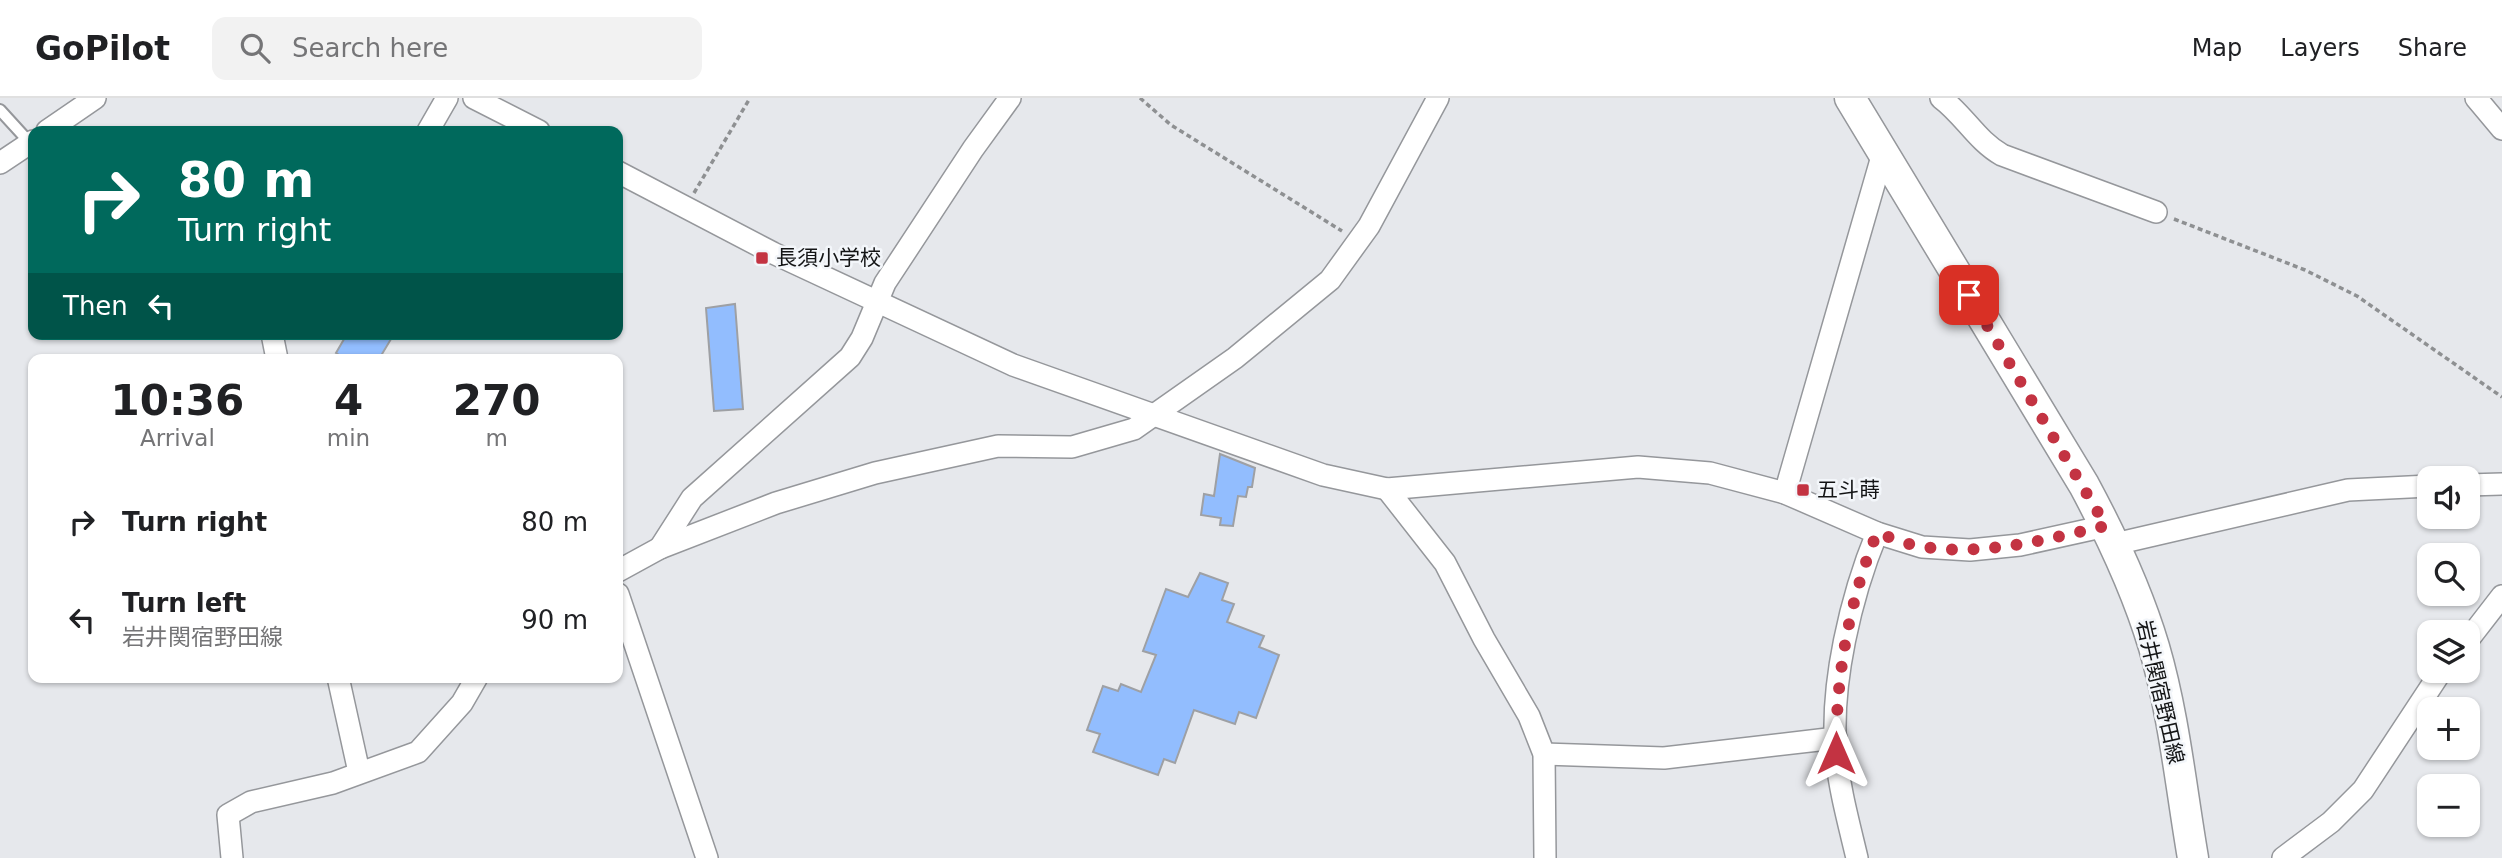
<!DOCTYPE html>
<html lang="en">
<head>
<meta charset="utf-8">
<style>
  body { margin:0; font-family:"DejaVu Sans","Noto Sans JP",sans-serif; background:#f2f2f2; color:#202124; height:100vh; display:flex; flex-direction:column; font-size:26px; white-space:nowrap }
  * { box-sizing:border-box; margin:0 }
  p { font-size:23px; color:#757577 }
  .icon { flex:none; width:38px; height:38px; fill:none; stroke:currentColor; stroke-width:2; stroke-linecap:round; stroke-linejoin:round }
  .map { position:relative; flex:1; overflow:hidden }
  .sheet { position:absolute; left:28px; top:256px; width:595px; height:329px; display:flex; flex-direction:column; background:#fff; border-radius:14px; box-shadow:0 2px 5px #0004 }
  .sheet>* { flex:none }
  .top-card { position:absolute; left:28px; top:28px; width:595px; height:214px; border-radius:14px; box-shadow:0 2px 5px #0004; background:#00695c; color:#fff; overflow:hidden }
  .controls { position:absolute; left:2417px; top:368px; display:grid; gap:14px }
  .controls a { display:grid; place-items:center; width:63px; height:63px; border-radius:14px; background:#fff; box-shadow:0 2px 5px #0004; font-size:35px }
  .pin { position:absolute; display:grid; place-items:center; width:60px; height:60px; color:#fff; margin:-30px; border-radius:14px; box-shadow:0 4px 10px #0006 }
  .me { position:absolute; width:77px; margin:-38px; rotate:0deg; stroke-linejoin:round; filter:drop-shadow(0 0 5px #0008) }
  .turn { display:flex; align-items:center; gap:24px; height:147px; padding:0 35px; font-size:32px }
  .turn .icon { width:91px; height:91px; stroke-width:2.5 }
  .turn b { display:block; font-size:49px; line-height:60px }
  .then { display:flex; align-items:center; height:66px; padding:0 35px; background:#0003; gap:14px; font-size:26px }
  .eta { display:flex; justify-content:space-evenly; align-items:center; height:119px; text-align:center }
  .eta b { font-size:42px; font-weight:800; line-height:49px }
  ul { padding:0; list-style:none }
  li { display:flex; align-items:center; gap:21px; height:98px; padding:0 35px }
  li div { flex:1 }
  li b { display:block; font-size:26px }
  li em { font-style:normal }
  header { display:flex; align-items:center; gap:42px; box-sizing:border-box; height:98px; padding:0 35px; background:#fff; border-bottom:2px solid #e0e0e0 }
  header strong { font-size:33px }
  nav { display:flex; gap:38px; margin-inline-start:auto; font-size:24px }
  .search { width:490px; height:63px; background:#f2f2f2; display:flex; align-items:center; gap:18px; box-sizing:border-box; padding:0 24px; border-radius:14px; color:#757577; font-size:26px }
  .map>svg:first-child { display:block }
  .building { fill:#92bdfe; stroke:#9ea0a4; stroke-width:2 }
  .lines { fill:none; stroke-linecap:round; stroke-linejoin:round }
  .lane-casing { stroke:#95979b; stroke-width:14 }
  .street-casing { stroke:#95979b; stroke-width:24 }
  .secondary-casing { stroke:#95979b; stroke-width:33 }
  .path { stroke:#8e9092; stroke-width:3.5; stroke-dasharray:5 3.5; stroke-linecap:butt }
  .lane { stroke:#fff; stroke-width:10 }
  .street { stroke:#fff; stroke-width:21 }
  .secondary { stroke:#fff; stroke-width:30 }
  .route { stroke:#c33342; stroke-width:12; stroke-dasharray:0 21.6 }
  .poi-dot { fill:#c33342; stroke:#f3f6fa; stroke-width:2.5 }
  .labels { text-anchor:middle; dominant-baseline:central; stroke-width:5; stroke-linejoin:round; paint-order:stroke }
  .poi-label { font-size:21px; fill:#131415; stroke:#f3f6fa; text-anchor:start }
  .street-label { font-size:21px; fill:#131415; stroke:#f3f6fa }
</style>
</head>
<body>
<header>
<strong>GoPilot</strong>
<div class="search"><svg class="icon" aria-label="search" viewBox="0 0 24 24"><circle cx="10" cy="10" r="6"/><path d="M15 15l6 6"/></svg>Search here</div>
<nav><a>Map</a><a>Layers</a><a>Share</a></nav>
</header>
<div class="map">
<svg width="2502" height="760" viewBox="0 0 2502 760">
  <rect width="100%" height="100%" fill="#e6e8ec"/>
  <g class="building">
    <polygon points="735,206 743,311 714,313 706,210"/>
    <polygon points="347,236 394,236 379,261 346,261 336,255"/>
    <polygon points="1220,356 1255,370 1252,389 1248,389 1246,399 1238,398 1233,428 1220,427 1221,420 1201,417 1204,396 1214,398"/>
    <polygon points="1200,475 1228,485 1222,502 1234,506 1227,524 1264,538 1259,549 1279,557 1256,620 1239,614 1235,626 1194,612 1175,665 1164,661 1158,677 1093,654 1100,636 1087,632 1103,588 1118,593 1121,586 1141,594 1156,557 1143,553 1166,491 1188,499"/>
  </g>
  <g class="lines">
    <defs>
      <polyline id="lane" points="0,12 31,46"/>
      <g id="street">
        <polyline points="474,0 539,33"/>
        <path d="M1941 0C1964 17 1977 43 2002 57L2156 114"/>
        <polyline points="2476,0 2502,31"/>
        <polyline points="47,33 95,0"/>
        <polyline points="428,33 447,0"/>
        <polyline points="0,65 33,43"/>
        <polyline points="618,74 773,155 1013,267 1323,377 1387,391 1638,369 1710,375 1785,395 1877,435 1922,449 1970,452 2020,447 2106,428"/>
        <polyline points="272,236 277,261"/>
        <polyline points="2468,387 2502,386"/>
        <polyline points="1387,391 1445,465 1484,541 1529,618 1544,656 1545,760"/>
        <polyline points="1785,395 1883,55"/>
        <polyline points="2115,446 2348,392 2429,388"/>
        <polyline points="660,450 692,400 850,259 862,240 885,185 973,51 1010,0"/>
        <polyline points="618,473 660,450 776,405 875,375 998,348 1072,349 1134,331 1235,260 1330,182 1369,128 1438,0"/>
        <polyline points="618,496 707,760"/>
        <polyline points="2468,542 2502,498"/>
        <polyline points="338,579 359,674"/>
        <polyline points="1544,656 1664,660 1836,640"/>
        <polyline points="232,760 228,717 251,704 333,685 418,654 462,605 477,579"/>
        <path d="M1857 760C1849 726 1839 690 1836 655 1830 586 1851 498 1877 435"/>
        <polyline points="2283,760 2331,724 2363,692 2442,572"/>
      </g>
      <path id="secondary" d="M1850 0 2084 387C2112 439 2137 492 2154 549 2174 617 2181 690 2193 760"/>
    </defs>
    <use href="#lane" class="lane-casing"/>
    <use href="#street" class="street-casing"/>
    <use href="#secondary" class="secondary-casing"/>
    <g class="path">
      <polyline points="1140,0 1171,27 1342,133"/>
      <polyline points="694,95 750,0"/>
      <polyline points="2174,121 2305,172 2357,198 2502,299"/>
    </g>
    <use href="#lane" class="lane"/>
    <use href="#street" class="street"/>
    <use href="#secondary" class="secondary"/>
  </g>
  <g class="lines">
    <path class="route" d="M1836 655C1836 580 1848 505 1877 435 1892 440 1908 447 1924 449 1986 458 2047 441 2106 428L1969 197"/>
  </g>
  <g class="poi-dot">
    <rect x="755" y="153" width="14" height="14" rx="3.5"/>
    <rect x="1796" y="385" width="14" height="14" rx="3.5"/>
  </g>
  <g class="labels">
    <g class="poi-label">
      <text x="776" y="160">長須小学校</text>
      <text x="1817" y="392">五斗蒔</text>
    </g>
    <g class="street-label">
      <text transform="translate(2160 594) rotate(77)">岩井関宿野田線</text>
    </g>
  </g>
</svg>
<div class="controls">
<a><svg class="icon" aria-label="sound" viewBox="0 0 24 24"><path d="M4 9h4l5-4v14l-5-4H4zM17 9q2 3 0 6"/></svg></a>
<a><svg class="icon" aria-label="search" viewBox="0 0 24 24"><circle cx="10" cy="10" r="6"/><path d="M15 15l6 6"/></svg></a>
<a><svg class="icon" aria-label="layers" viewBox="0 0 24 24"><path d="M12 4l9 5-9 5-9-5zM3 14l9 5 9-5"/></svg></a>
<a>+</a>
<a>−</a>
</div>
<div class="pin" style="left:1969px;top:197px;background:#d93025"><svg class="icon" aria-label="arrive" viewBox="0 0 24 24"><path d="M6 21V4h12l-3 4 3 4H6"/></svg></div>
<svg class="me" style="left:1836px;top:655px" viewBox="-20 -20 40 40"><path d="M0-17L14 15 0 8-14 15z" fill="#c33342" stroke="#fff" stroke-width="4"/></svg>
<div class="top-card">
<div class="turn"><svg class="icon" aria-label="right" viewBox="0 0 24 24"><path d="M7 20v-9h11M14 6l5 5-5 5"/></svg><div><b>80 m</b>Turn right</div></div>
<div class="then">Then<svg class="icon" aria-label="left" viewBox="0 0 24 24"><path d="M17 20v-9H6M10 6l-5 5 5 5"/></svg></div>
</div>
<section class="sheet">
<div class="eta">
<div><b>10:36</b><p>Arrival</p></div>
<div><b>4</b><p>min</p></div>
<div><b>270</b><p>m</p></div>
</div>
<ul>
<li><svg class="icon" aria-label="right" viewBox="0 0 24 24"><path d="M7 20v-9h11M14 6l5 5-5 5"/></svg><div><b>Turn right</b></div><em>80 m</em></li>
<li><svg class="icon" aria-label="left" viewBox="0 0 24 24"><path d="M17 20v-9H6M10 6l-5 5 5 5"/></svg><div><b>Turn left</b><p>岩井関宿野田線</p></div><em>90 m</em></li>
</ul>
</section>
</div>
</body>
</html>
